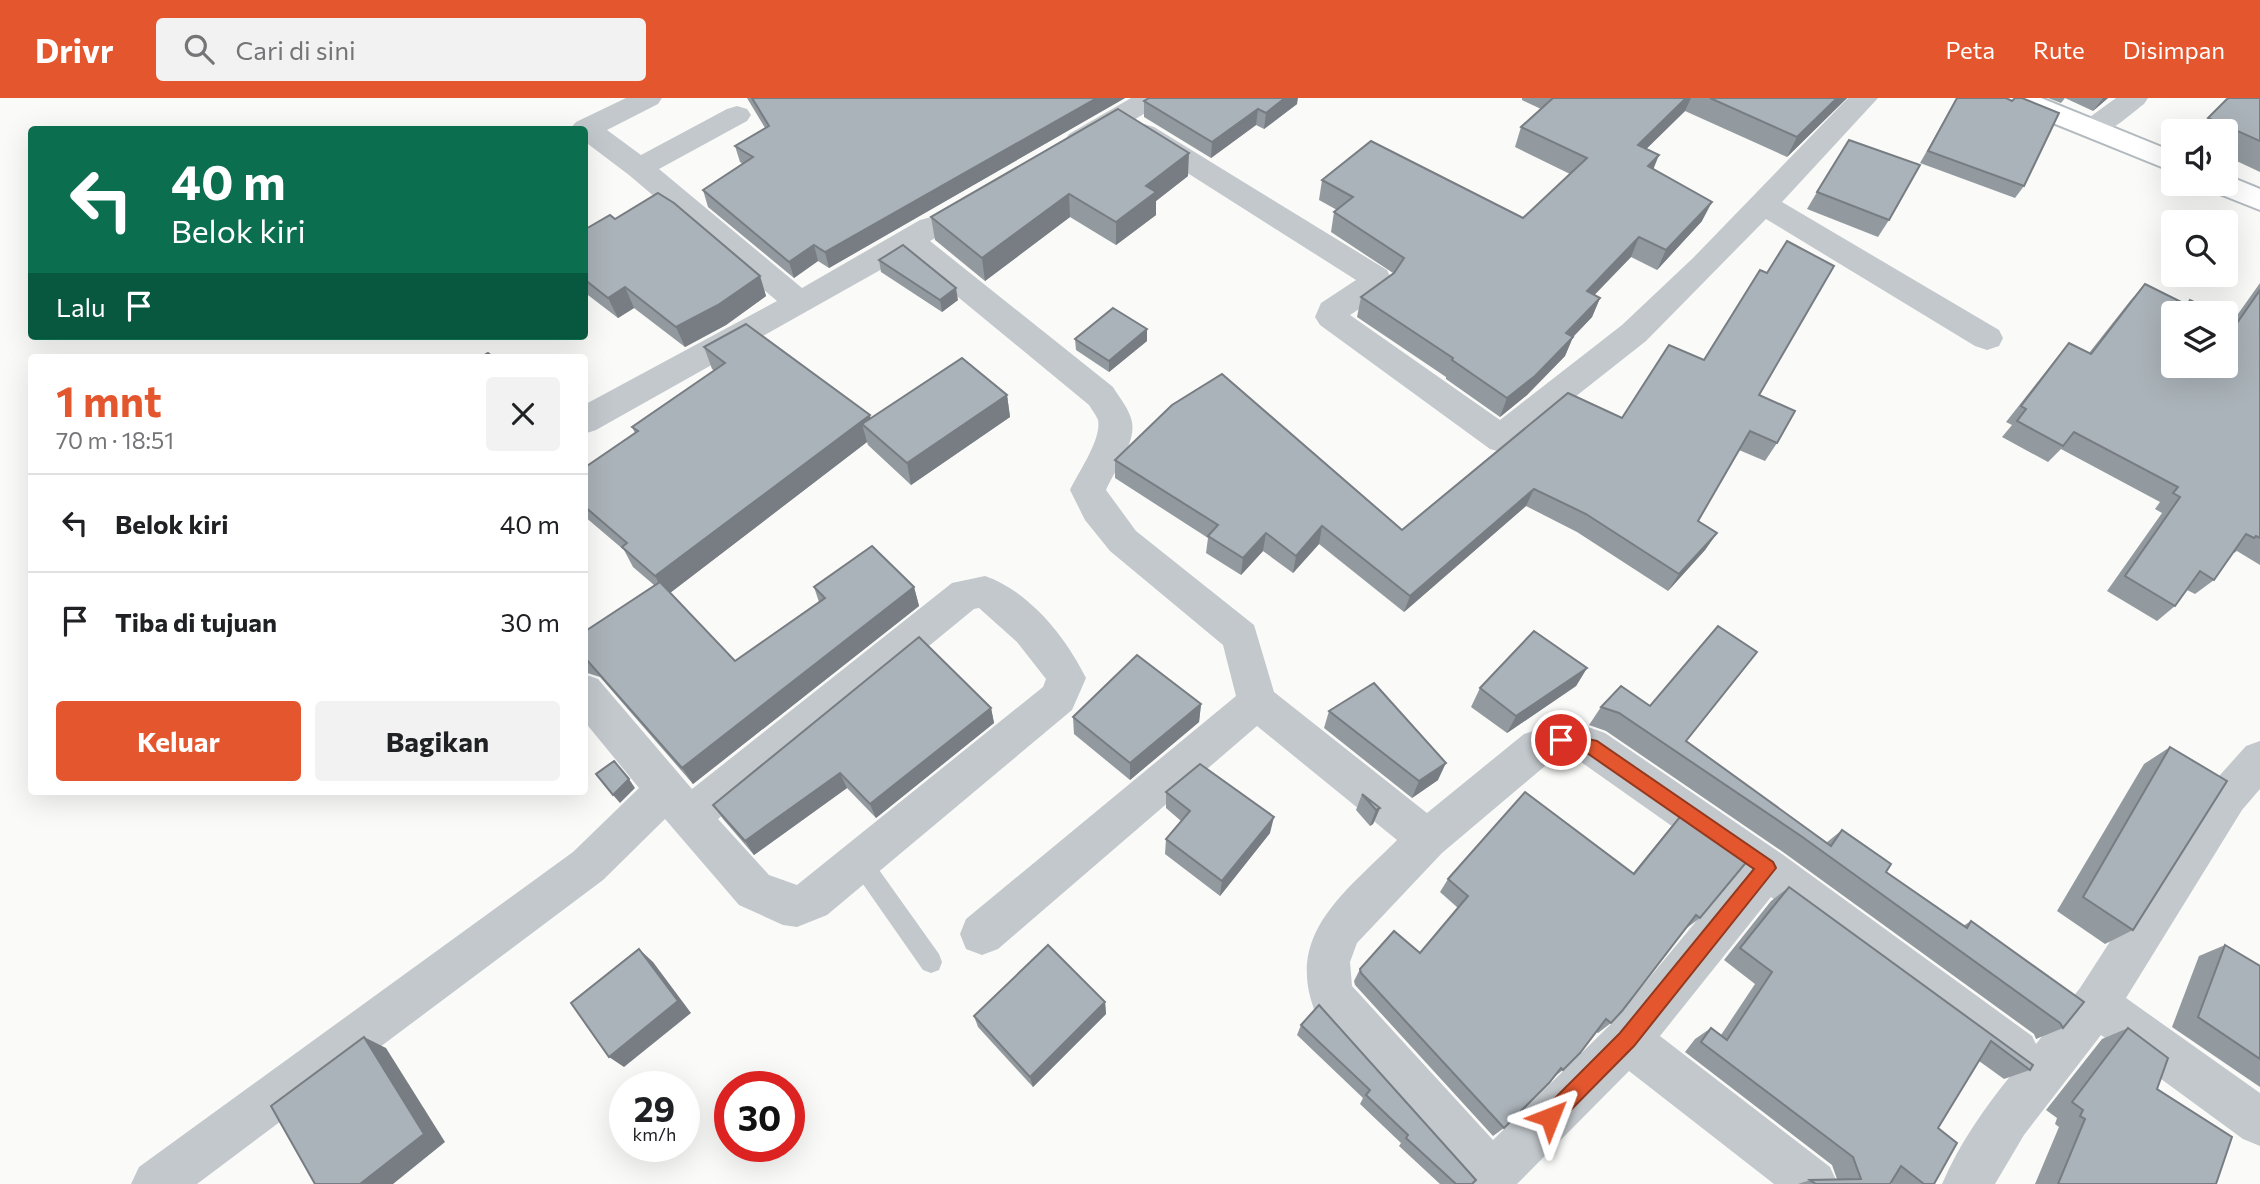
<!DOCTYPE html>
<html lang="id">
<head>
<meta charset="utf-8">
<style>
  body { margin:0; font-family:Commissioner,sans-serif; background:#f2f2f2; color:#202124; height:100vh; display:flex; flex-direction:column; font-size:26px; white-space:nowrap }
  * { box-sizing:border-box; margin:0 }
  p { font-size:23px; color:#757577 }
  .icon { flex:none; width:38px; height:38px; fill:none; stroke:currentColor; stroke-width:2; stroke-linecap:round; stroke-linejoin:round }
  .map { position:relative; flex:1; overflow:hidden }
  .sheet { position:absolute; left:28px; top:256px; width:560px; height:441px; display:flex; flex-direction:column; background:#fff; border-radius:7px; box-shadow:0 7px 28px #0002 }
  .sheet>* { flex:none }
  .top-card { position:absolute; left:28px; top:28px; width:560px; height:214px; border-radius:7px; box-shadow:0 7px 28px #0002; background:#0b6e4f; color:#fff; overflow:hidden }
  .tools { position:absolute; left:2161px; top:21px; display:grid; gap:14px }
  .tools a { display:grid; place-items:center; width:77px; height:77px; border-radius:7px; background:#fff; box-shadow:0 7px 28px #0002; font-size:35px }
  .speed { position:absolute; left:609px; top:973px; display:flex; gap:14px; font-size:35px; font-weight:700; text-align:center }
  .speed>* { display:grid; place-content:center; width:91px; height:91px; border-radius:50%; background:#fff; box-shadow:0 7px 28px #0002; line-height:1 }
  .speed small { font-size:18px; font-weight:400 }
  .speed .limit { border:10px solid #d22; background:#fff; color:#111 }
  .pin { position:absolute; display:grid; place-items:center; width:60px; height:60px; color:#fff; margin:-30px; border:4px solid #fff; border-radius:50%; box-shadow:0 2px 7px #0007 }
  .me { position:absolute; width:77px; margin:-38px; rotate:45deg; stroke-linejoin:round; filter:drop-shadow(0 0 5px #0008) }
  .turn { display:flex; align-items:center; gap:24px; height:147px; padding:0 28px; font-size:32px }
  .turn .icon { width:91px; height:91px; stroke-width:2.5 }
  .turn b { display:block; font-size:49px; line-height:60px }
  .then { display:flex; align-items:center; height:66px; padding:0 28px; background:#0003; gap:14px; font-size:26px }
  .round { display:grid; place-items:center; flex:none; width:74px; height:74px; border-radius:7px; background:#f2f2f2 }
  .headline { display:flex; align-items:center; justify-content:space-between; height:119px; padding:0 28px }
  h1 { font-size:42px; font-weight:700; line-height:52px; color:#e4572e }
  .cta { display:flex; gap:14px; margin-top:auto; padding:14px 28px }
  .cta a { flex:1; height:80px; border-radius:7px; background:#e4572e; color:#fff; font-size:28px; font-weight:700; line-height:80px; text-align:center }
  .cta a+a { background:#f2f2f2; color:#202124 }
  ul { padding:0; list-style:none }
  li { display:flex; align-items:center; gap:21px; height:98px; padding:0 28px; border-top:2px solid #e0e0e0 }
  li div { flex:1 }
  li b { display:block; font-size:26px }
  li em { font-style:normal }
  header { display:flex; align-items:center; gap:42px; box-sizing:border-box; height:98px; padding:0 35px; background:#e4572e; color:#fff }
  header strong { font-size:33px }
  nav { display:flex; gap:38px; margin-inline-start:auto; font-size:24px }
  .search { width:490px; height:63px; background:#f2f2f2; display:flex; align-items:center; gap:18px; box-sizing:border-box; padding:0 24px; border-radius:7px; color:#757577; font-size:26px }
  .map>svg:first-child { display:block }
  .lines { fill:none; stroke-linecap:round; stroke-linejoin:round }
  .secondary-casing { stroke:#b3babf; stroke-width:4 }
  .lane { fill:#c3c8cc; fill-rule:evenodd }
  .street { fill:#c3c8cc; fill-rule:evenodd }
  .secondary { fill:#fff; fill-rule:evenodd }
  .wall { fill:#929a9f }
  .shaded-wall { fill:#777d82 }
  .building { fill:#aab3b9; stroke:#777d82; stroke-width:2 }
  .route { fill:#e4572e; stroke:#94391e; stroke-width:2 }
</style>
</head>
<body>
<header>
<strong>Drivr</strong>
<div class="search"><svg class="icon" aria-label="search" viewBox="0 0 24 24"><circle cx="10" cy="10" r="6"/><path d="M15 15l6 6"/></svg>Cari di sini</div>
<nav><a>Peta</a><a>Rute</a><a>Disimpan</a></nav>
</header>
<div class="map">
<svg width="2260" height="1086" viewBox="0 0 2260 1086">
  <rect width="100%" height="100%" fill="#fafaf8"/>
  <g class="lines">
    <defs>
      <g id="secondary">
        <polygon points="2002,0 2041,0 2174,54 2174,74 2006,6"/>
        <polygon points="2226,77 2260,91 2260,112 2212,93 2207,86 2226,86"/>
      </g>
    </defs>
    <use href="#secondary" class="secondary-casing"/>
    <polygon class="lane" points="859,752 867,755 939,856 942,864 939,872 931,875 923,872 851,769 848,762 851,755"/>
    <g class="street">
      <path d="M626 0H662L658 6 607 32 641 57 727 11 737 8 747 11 751 17 747 23 659 71 802 190 920 122 931 119 942 122 946 129 942 136 930 143 1113 289C1119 299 1130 312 1132 324 1136 346 1114 373 1106 392L1136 433 1254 527 1274 594 1427 715 1524 636 1561 624 1591 630 1605 635 1782 756 2032 938 2036 946 2080 890 2212 686 2246 648 2260 643V691L2242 712 2126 900 2260 995V1048L2243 1041 2101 937 2024 1037 1995 1086H1942C1959 1046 1985 1009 2012 976L2000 970 1771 799 1660 938 1830 1069 1838 1086H1774L1629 973 1517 1086H1467L1316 916C1283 836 1346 794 1397 742L1257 628 998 851 982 857 966 851 960 836 966 821 1236 598 1223 547 1110 453 1085 422 1070 392C1078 375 1102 341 1098 322 1096 317 1092 312 1089 307L907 157 596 332 584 336V307L777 203 629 77 584 43V32H569L576 24ZM1561 660 1581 664 1737 774 1611 926 1493 1042 1352 888 1350 864 1357 845 1442 755 1551 663Z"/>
      <polygon points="1131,0 1165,0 1161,6 1089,48 1079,51 1069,48 1065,42 1069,36"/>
      <path d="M1848 0H1878L1782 104 1999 232 2003 240 1999 248 1987 252 1975 248 1766 121 1646 243 1528 336C1515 350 1509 357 1490 351L1320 227 1315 219 1321 205 1356 182 1134 41 1130 35 1134 29 1144 26 1154 29 1387 172 1393 184 1388 192 1350 217 1500 322 1622 227 1693 160Z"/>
      <path d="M2116 0H2148L2144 6C2126 19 2106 42 2083 36L2079 30 2083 24Z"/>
      <path d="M985 478C1029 493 1066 539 1086 580L1072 612 827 817 797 829 783 827 739 807 665 721 603 782 197 1086H131L139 1069 573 754 639 690 584 623V576L598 581 692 691 952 485ZM979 510 1017 544 1046 581 1043 589 797 787 769 777 718 721 974 511Z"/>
    </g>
    <use href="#secondary" class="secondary"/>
  </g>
  <g class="wall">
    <polygon points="747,0 1125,0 829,170 818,163 794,180 708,109 703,92 743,66 740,64 735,48 765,30"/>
    <polygon points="1522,0 1847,0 1787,59 1685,13 1646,51 1654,71 1702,123 1657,172 1631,159 1594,197 1600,200 1592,219 1573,239 1565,258 1527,297 1500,319 1446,281 1446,279 1357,219 1361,199 1393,175 1331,134 1334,114 1337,112 1319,102 1322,82 1523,120 1570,76 1515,49 1521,29 1541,11 1522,2"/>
    <polygon points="1957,0 2006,0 2012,3 2024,88 2015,100 1920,65"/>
    <polygon points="2048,0 2108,0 2093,13 2065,0 2061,5"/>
    <polygon points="2260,0 2260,74 2226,58 2226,33 2197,33 2208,20"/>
    <polygon points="1144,3 1297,6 1264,31 1256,27 1211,60 1144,19"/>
    <polygon points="1118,11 1188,78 1156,103 1156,117 1116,147 1070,119 985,183 935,142 931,119"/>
    <polygon points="1817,94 1889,122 1878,139 1807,111"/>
    <polygon points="615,121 760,178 766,198 726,227 685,249 634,210 618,220 584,194 584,132"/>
    <polygon points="879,162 958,202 942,214 881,174"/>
    <polygon points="2260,185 2260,467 2237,453 2234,455 2233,455 2214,482 2195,496 2187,492 2175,508 2157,523 2107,493 2162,415 2155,411 2160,404 2061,351 2048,364 2002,339 2012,327 2006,324 2055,262 2069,245 2089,255 2130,203 2145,186 2187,206 2190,202 2233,223"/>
    <polygon points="1147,231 1147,243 1109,274 1076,252 1075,241"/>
    <polygon points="704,249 870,321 1007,297 1010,319 911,387 868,347 867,344 670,495 735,563 819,504 814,489 914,489 919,508 693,686 600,579 584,574 584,534 654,487 633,469 624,452 584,418 584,370 635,335 632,329 715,273 712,271"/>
    <polygon points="1759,297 1777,345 1765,363 1739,352 1698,423 1717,435 1705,452 1668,493 1577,434 1526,408 1404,514 1319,446 1293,475 1263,453 1241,477 1206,455 1208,440 1115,380 1115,362 1402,432 1622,320"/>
    <polygon points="1587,570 1576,588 1507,635 1471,609 1480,590"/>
    <polygon points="1621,588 1686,643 1826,745 1842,732 1886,774 1963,828 1971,823 2084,904 2063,930 2036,941 2034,936 1783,754 1606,633 1589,627 1601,609"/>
    <polygon points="1201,606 1199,624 1130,682 1074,636 1073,619"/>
    <polygon points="991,610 994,625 876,720 847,690 754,757 723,721 713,707"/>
    <polygon points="1329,613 1438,682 1412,700 1324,630"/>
    <polygon points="2170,649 2133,832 2105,846 2057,813 2144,666"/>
    <polygon points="1166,694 1270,735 1220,798 1165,756 1166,741 1181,723 1166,710"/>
    <polygon points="1362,696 1380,710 1373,726 1370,728 1356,712"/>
    <polygon points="1683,715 1700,820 1684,832 1611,925 1598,935 1596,934 1563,972 1554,979 1504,1030 1493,1038 1355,887 1354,883 1360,871 1420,855 1458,810 1440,794 1448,781 1633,775 1670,730"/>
    <polygon points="1789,789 2030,972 2004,981 1979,963 1938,1030 1934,1086 1892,1086 1891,1085 1890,1086 1798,1086 1810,1082 1837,1081 1832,1067 1685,954 1695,941 1711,930 1721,937 1755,886 1724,862 1771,803"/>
    <polygon points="2225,847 2260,868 2260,989 2172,929 2199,858"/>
    <polygon points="1105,904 1106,916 1033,989 978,929 974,918"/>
    <polygon points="1301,927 1472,1086 1440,1086 1399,1048 1401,1045 1360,1006 1363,1000 1297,937"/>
    <polygon points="2128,930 2157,991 2216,1086 2035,1086 2059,1029 2055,1026 2057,1020 2046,1012 2102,941"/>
  </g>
  <g class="shaded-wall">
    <polygon points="1097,0 1125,0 829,170 825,154"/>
    <polygon points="1285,0 1298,0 1297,6 1264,31 1266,15"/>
    <polygon points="1686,0 1691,0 1685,13 1630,67 1638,47"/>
    <polygon points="1837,0 1847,0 1787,59 1797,39"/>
    <polygon points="2103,0 2108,0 2093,13"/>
    <polygon points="1258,11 1256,27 1211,60 1212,44"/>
    <polygon points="1189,55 1188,78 1156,103 1156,117 1116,147 1116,124 1146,88"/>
    <polygon points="1659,57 1651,77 1648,68"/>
    <polygon points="1069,96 1070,119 985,183 982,160"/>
    <polygon points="1712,104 1702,123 1657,172 1666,152"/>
    <polygon points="1639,139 1631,159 1579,213 1587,193"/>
    <polygon points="814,147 818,163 794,180 789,164"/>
    <polygon points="760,178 766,198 726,227 685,249 676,229"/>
    <polygon points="625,189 634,210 618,220 608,200"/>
    <polygon points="956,190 958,202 942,214 940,202"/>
    <polygon points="1600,200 1592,219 1573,239 1565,258 1527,297 1500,319 1507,300"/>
    <polygon points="1147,231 1147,243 1109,274 1109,263"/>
    <polygon points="1007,297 1010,319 911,387 907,365"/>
    <polygon points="870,317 875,337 862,326 867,344 666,498 655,478"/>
    <polygon points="1534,391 1526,408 1404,514 1410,498"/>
    <polygon points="1322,428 1319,446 1293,475 1296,458"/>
    <polygon points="1266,435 1263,453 1241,477 1243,460"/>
    <polygon points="1717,435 1705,452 1668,493 1679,476"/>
    <polygon points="914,489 919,508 693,686 682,670"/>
    <polygon points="1587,570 1576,588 1507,635 1516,618"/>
    <polygon points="1201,606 1199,624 1130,682 1130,665"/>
    <polygon points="991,610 994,625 876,720 870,706"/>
    <polygon points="1446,665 1438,682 1412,700 1419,683"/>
    <polygon points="840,675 847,690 754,757 745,743"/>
    <polygon points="629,681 635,690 620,705 613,697"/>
    <polygon points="1380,710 1373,726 1370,728 1376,712"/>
    <polygon points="1274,719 1270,735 1220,798 1222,783"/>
    <polygon points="639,851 653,864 691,915 624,969 609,959"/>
    <polygon points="1105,904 1106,916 1033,989 1030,979"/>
    <polygon points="364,939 386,950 445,1044 393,1086 360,1086"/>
  </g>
  <g class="building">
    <polygon points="752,0 1097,0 825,154 814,147 789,164 703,92 753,59 735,48 769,28"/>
    <polygon points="1149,0 1285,0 1266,15 1258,11 1212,44 1144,3"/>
    <polygon points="1553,0 1686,0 1638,47 1659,57 1648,68 1712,104 1666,152 1639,139 1587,193 1600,200 1566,235 1573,239 1535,278 1507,300 1452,262 1453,260 1361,199 1394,175 1404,160 1334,114 1353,99 1322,82 1371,43 1523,120 1587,60 1521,29"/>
    <polygon points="1710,0 1837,0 1797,39"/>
    <polygon points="1957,0 2006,0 2012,3 2015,0 2022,0 2059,15 2024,88 1928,53"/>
    <polygon points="2228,0 2260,0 2260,43 2208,20"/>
    <polygon points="1118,11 1189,55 1146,88 1156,94 1116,124 1069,96 982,160 931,119"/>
    <polygon points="1849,42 1920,67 1889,122 1817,94"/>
    <polygon points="658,95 674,105 760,178 718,207 676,229 625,189 608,200 584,181 584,132 610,117 615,121"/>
    <polygon points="1787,143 1834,168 1759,297 1795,313 1777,345 1750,333 1698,423 1717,435 1679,476 1586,416 1534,391 1410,498 1322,428 1296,458 1266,435 1243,460 1208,438 1218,427 1115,362 1172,307 1222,276 1402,432 1568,295 1622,320 1669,247 1704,262 1760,172 1767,175"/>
    <polygon points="903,147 956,190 940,202 879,162"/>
    <polygon points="2145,186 2187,207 2190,202 2217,215 2174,215 2174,268 2226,268 2226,219 2237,225 2260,192 2260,440 2256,438 2254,440 2246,436 2214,482 2200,473 2175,508 2125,478 2180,399 2173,395 2178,389 2074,334 2063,348 2017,323 2026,311 2021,308 2069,245 2091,256"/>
    <polygon points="1113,210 1147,231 1109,263 1075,241"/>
    <polygon points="746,226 870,317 655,478 622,449 627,445 584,408 584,370 638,333 632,329 725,265 704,249"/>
    <polygon points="488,255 493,259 481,259"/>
    <polygon points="962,260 1007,297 907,365 862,326"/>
    <polygon points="872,448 914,489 682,670 587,562 584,561 584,534 660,484 735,563 825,500 814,489"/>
    <polygon points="1718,528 1757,554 1686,643 1831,748 1842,732 1891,766 1886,774 1967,830 1971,823 2084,904 2063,930 2060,925 1801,738 1619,615 1601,609 1621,588 1650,608"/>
    <polygon points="1534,533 1587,570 1516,618 1480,590"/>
    <polygon points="919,539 991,610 870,706 840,675 745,743 713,707"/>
    <polygon points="1137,557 1201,606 1130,665 1073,619"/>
    <polygon points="1374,585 1446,665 1419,683 1329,613"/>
    <polygon points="2170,649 2227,683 2133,832 2083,799"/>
    <polygon points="614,663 629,681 613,697 596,676"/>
    <polygon points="1200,666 1274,719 1222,783 1166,741 1190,713 1166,694"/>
    <polygon points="1525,694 1634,776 1683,715 1749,761 1700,820 1696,817 1622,913 1611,925 1606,921 1580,955 1563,972 1561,970 1549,985 1504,1030 1361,875 1360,871 1394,833 1420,855 1468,798 1448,781"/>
    <polygon points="1362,696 1380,710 1376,712"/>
    <polygon points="1789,789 2033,967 2030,972 1991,943 1938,1030 1957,1045 1934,1086 1924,1086 1901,1068 1890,1086 1816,1086 1810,1082 1861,1081 1853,1059 1701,944 1711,930 1727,942 1772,874 1740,850"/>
    <polygon points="1048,847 1105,904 1030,979 974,918"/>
    <polygon points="2225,847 2260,868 2260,961 2198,919"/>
    <polygon points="639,851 678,903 609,959 571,905"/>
    <polygon points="1319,907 1476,1082 1472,1086 1456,1086 1406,1040 1408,1037 1366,997 1370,992 1301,927"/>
    <polygon points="2128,930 2168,960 2157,991 2232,1039 2216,1086 2058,1086 2085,1021 2080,1018 2083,1012 2072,1004"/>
    <polygon points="364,939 424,1036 360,1086 315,1086 271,1008"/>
  </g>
  <polygon class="route" points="1561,635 1597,643 1773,764 1776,770 1634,948 1557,1026 1550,1029 1543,1026 1540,1019 1543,1012 1620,935 1754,771 1587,655 1555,648 1552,642 1555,637"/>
</svg>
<div class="tools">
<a><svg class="icon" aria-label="sound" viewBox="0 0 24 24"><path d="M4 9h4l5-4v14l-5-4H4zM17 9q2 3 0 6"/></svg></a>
<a><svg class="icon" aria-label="search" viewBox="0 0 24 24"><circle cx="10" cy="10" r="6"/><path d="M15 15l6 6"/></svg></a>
<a><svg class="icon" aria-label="layers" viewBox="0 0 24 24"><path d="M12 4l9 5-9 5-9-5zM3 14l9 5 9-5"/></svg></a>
</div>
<div class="speed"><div>29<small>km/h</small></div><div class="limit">30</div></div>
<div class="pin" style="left:1561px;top:642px;background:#d93025"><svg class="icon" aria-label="arrive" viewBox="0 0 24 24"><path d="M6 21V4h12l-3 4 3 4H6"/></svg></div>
<svg class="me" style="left:1550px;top:1019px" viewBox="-20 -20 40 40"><path d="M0-17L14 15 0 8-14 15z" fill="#e4572e" stroke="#fff" stroke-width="4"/></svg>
<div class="top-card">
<div class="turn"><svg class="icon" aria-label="left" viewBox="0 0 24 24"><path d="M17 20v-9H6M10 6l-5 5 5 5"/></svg><div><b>40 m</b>Belok kiri</div></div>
<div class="then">Lalu<svg class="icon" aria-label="arrive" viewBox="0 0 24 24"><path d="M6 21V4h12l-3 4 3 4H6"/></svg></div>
</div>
<section class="sheet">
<div class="headline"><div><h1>1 mnt</h1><p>70 m · 18:51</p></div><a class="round"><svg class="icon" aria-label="close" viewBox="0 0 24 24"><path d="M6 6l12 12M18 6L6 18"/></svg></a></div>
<ul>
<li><svg class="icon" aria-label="left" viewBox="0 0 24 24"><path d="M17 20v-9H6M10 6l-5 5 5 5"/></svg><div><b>Belok kiri</b></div><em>40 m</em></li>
<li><svg class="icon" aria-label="arrive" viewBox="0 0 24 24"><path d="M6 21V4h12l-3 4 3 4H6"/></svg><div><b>Tiba di tujuan</b></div><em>30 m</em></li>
</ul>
<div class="cta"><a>Keluar</a><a>Bagikan</a></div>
</section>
</div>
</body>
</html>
